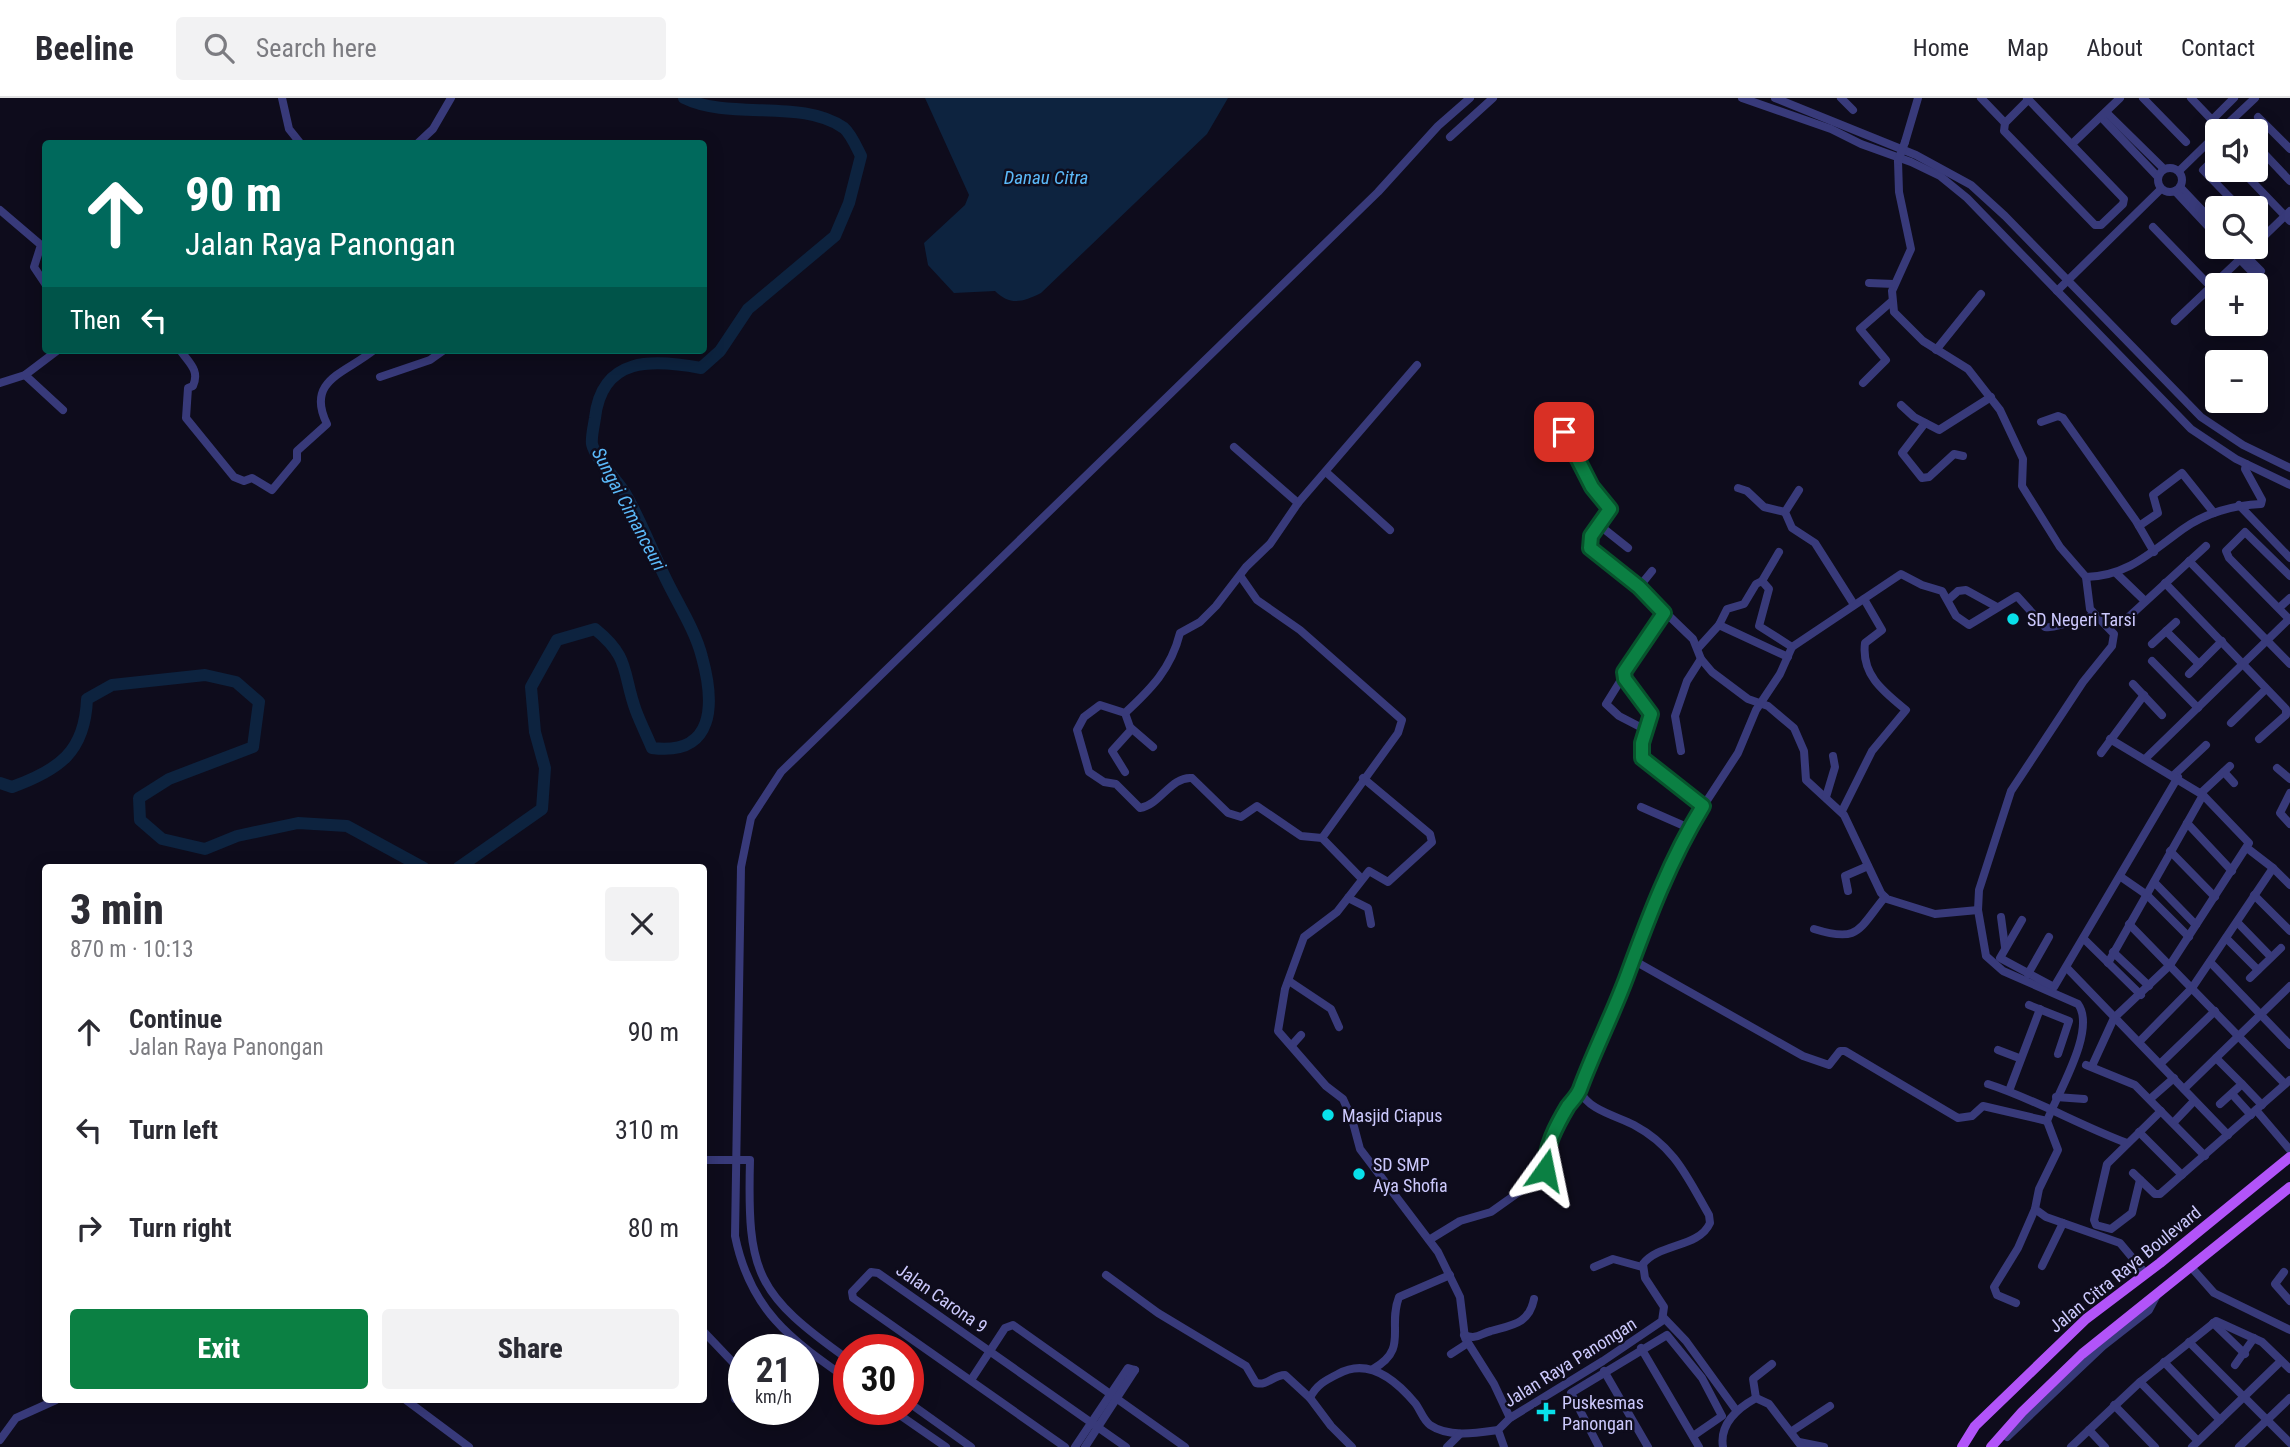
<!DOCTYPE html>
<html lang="en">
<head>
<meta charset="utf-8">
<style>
  body { margin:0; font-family:"Roboto Condensed",sans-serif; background:#f2f2f3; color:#2b2b33; height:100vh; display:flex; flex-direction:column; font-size:26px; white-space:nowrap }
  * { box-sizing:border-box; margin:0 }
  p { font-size:23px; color:#7c7c81 }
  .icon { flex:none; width:38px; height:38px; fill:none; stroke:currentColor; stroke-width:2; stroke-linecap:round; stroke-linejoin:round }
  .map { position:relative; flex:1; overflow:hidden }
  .sheet { position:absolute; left:42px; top:766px; width:665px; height:539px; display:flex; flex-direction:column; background:#fff; border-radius:7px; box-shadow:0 4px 18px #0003 }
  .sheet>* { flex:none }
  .top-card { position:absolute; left:42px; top:42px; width:665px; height:214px; border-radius:7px; box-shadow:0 4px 18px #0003; background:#00695c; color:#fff; overflow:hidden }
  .fabs { position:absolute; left:2205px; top:21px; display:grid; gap:14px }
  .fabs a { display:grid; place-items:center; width:63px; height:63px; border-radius:7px; background:#fff; box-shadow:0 4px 18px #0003; font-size:35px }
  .speed { position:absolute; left:728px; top:1236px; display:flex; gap:14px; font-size:35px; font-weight:700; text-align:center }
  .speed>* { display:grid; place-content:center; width:91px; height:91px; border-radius:50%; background:#fff; box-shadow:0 4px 18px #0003; line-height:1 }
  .speed small { font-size:18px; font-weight:400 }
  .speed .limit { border:10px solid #d22; background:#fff; color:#111 }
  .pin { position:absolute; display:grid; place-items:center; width:60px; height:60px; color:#fff; margin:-30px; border-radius:14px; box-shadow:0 4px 10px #0006 }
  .me { position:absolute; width:77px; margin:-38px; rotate:12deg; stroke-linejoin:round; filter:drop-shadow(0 0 5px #0008) }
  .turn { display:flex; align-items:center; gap:24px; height:147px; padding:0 28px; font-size:32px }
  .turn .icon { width:91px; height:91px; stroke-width:2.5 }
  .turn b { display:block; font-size:49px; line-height:60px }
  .then { display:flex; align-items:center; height:66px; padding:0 28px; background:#0003; gap:14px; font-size:26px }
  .round { display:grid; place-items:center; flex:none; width:74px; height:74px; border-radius:7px; background:#f2f2f3 }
  .headline { display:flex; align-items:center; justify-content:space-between; height:119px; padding:0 28px }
  h1 { font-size:42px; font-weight:800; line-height:52px }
  .button { display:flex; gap:14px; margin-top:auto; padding:14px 28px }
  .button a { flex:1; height:80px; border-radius:7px; background:#0b8043; color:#fff; font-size:28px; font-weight:800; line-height:80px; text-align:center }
  .button a+a { background:#f2f2f3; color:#2b2b33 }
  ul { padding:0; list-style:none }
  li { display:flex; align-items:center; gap:21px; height:98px; padding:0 28px }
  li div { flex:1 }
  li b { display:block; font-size:26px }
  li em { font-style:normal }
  header { display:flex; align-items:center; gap:42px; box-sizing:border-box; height:98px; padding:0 35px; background:#fff; border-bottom:2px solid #e1e1e2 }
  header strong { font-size:33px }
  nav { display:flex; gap:38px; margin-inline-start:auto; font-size:24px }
  .search { width:490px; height:63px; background:#f2f2f3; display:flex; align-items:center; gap:18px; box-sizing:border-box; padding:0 24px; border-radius:7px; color:#7c7c81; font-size:26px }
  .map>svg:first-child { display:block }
  .water { fill:#0d233f }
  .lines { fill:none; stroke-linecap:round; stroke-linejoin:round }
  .river { stroke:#0d233f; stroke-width:12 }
  .minor { stroke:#383a7a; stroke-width:8 }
  .major { stroke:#b254f9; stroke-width:10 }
  .minor-bridge { stroke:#383a7a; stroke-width:8 }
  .route-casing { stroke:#07532c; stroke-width:18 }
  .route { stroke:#0b8043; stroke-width:12 }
  .poi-dot { fill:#08e0ea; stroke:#0e0c1c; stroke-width:2.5 }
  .labels { text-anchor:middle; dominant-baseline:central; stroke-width:5; stroke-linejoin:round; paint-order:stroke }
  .poi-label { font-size:18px; fill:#ccc9fd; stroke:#0e0c1c; text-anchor:start }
  .street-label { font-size:18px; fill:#ccc9fd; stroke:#0e0c1c }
  .water-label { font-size:19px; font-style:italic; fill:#5bb9f9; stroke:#0e0c1c }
</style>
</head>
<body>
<header>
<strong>Beeline</strong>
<div class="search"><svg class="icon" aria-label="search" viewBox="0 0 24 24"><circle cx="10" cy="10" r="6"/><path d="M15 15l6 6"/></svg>Search here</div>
<nav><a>Home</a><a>Map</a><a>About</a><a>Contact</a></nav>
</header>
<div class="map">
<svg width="2290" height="1349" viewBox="0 0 2290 1349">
  <rect width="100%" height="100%" fill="#0e0c1c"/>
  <path class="water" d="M925 0H1228L1207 36 1041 195C1023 204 1010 208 995 193L954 195 928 167 924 145 965 107 969 97Z"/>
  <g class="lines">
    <g class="river">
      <path d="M0 685 12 689C59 672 85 654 87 601L112 587 205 577 236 584 259 604 253 649 169 681 139 700 140 722 162 741 205 751 237 738 298 725 347 728 424 770"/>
      <path d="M458 770 542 711 545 670 535 634 531 589 557 542 595 531C631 560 622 575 636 613 641 626 647 638 652 650 715 658 715 606 702 559 695 531 676 503 664 477 651 450 640 421 625 395 617 382 595 360 592 346 591 339 594 327 595 320 602 258 653 261 701 270L720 253 748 211 835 138 849 105 861 58C857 50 851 36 844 30 802 0 730 23 684 0"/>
    </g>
    <g class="minor">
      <polyline points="282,0 289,31 301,46"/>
      <polyline points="1742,0 1831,31 1861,46 1911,64 1940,78 1967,100 2191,331 2236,361 2290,387"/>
      <polyline points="1775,0 1916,57 1971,87 2005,118 2201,319 2243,347 2290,370"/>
      <polyline points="1841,0 1853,12"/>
      <polyline points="1981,0 2005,25"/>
      <polyline points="2027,0 2124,101 2123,106 2101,127 2095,127 2004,33 2005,25 2028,2"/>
      <polyline points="2143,0 2186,44"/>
      <polyline points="2191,0 2212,22 2234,0"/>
      <polyline points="2106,14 2164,71"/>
      <polyline points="2101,19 2158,79"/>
      <polyline points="2258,19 2290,51"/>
      <polyline points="2220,33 2255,0"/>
      <polyline points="1450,39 1493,0"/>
      <polyline points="1905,44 1918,0"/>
      <polyline points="417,46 433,31 451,0"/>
      <polyline points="2072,46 2120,0"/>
      <polyline points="2256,47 2290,83"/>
      <polyline points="2217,58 2203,72 2240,110"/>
      <path d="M1898 63 1899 94 1911 151 1892 193 1894 214 1923 243 1968 271 2000 312 2023 361 2022 388 2060 449 2086 479 2090 511 2114 536 2112 548 2083 584 2011 693 1979 792 1978 812 1986 858 2003 873 2078 906C2097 932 2057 996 2047 1023L2058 1052 2039 1091 2035 1111 2046 1119 2120 1145 2146 1176"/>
      <circle cx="2170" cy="82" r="12"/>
      <polyline points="2241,72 2290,123"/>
      <polyline points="2179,73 2217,36"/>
      <polyline points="2180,89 2217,128"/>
      <polyline points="2175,93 2217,138"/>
      <polyline points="0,112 41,147 34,169 46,187"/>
      <polyline points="2256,127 2265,137"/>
      <polyline points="2153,129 2211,189"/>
      <polyline points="2256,146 2290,113"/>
      <polyline points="2228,149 2256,178 2261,173 2237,149"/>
      <polyline points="1869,185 1894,186"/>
      <polyline points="2057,193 2161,91"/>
      <polyline points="2175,223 2253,149"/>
      <path d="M180 252C189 265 200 272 193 288L188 290 186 320 234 379 244 383 252 380 272 392 297 362V353L327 326C305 282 346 275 374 252"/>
      <polyline points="1936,252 1981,196"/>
      <polyline points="25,277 63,312"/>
      <polyline points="380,279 430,262 444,252"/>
      <polyline points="0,285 25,277 58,252"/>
      <polyline points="1863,285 1886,262 1860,231 1891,204"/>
      <polyline points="1901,307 1914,319 1939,332 1991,299"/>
      <polyline points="1558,319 1592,389 1610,411 1591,438 1590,451 1639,489 1693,541 1701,561 1712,574 1748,601 1768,608 1794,630 1804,653 1806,682 1844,717 1881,795 1887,801 1935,816 1978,812"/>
      <polyline points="2041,324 2058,318 2063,320 2136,423 2154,454"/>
      <polyline points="1925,325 1902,355 1922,380 1929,379 1954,356 1963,358"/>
      <polyline points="1234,349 1298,405"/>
      <polyline points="1326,374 1390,432"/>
      <polyline points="1738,390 1747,393 1764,409 1785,414"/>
      <polyline points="1799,392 1785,414 1792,430 1815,445 1853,505"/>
      <polyline points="2239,407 2290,460"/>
      <polyline points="1599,427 1628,450"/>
      <polyline points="2139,428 2158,415 2153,397 2182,375 2214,415"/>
      <polyline points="2189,463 2290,566"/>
      <polyline points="2116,475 2145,503"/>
      <polyline points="2290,478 2245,434 2226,453 2229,460 2290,522"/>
      <polyline points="1241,479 1257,502 1300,532 1402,622 1398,635 1322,740"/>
      <path d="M2086 479C2128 478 2151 454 2183 431 2205 415 2234 407 2261 406L2262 402 2245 371 2246 366"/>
      <polyline points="1762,483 1769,491 1759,528 1792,549"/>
      <polyline points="2165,485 2286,611 2286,617 2259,641"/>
      <polyline points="1639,489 1652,473"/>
      <polyline points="1948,502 1958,493 1966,492 1997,509"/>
      <polyline points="2279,510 2290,500"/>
      <polyline points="1664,515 1625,571 1624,579 1651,616 1642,645 1642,660 1703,708"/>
      <polyline points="2121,526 2206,448"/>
      <polyline points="1719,527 1788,559"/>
      <polyline points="2166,533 2199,566"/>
      <polyline points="2152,546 2176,524"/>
      <polyline points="1699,549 1719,527 1727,511 1744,506 1756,486 1762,483 1779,454"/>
      <polyline points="2152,563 2198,610"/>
      <polyline points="2189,576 2222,543"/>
      <polyline points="1624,577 1606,606 1619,618 1648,633"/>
      <polyline points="2133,586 2162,617"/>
      <polyline points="1125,615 1131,632 1112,653 1125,674"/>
      <polyline points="2231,625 2266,591"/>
      <polyline points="1131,630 1153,649"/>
      <polyline points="1681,653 1675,618 1687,583 1701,561"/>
      <polyline points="2101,655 2144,597"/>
      <polyline points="2145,661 2289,521"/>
      <polyline points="2277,670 2290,681"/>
      <polyline points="2224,674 2234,685"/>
      <polyline points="2174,677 2206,647"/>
      <polyline points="1363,680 1430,736 1432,744 1388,784 1369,773 1337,814 1304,839 1285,891 1278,933 1326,988 1343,1001 1352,1021 1360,1051 1438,1154 1460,1199 1465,1240 1494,1286 1510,1320"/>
      <polyline points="2201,695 2230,668"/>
      <polyline points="2290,695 2280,715 2290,726"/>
      <polyline points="1826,699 1835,669 1833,658"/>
      <polyline points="1641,709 1689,730"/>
      <path d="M1842 713 1872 653 1906 612C1884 594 1861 577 1865 545L1882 532 1864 501"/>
      <polyline points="2187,725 2232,773"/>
      <polyline points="2247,750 2273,770"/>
      <polyline points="2170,753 2215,799"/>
      <polyline points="2121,779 2147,797 2189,839"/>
      <path d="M1361 780 1322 740 1301 738 1257 708 1241 719 1228 715 1192 680C1171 678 1160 707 1140 710L1116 686 1104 684 1089 674 1077 632 1084 619 1100 607 1125 615C1151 591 1171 571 1180 535L1200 524 1216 508 1246 469 1270 446 1298 405 1417 267"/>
      <polyline points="2154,784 2196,827"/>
      <polyline points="1848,793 1845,778 1868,768"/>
      <polyline points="2254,797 2290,833"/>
      <polyline points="1348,800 1368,810 1371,826"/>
      <polyline points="2001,819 2005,849"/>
      <polyline points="2022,822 2000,860 2054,889 2178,679"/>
      <polyline points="2237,824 2271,859"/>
      <polyline points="2129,826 2285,986"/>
      <path d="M1814 831C1859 845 1858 832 1885 799"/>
      <polyline points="2226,840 2258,872"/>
      <polyline points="2084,841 2141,897"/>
      <polyline points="2113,854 2149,888"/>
      <polyline points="1633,862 1803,958 1829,967 1840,953 1845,953 1958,1020 1972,1018 1983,1008 2047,1023"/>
      <polyline points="2210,864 2290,947"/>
      <polyline points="2108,865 2203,697"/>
      <polyline points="2067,870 2228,1037"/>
      <polyline points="2028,876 2049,839"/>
      <polyline points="2250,880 2281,850"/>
      <polyline points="1289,883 1331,911 1339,929"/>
      <polyline points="2029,907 2069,923 2058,956"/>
      <polyline points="2139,944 2192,890 2273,770 2290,787"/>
      <polyline points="1292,947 1301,937"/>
      <polyline points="1998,952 2019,960"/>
      <polyline points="2216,960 2242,986 2220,1006"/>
      <polyline points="2160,966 2215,913"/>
      <polyline points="2086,967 2135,987 2205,1058"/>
      <polyline points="2092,968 2114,920 2170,867 2249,745 2203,697 2110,641"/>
      <path d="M1988 986C2037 1002 2079 1027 2127 1045"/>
      <polyline points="2242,986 2262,1007"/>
      <polyline points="2184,991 2290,888"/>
      <polyline points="2009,993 2040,911"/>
      <polyline points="2232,996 2251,1017"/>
      <polyline points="2056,999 2084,1001"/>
      <polyline points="2150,1001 2174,980"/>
      <polyline points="2256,1012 2290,1052"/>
      <polyline points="2174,1024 2194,1003"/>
      <polyline points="2139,1034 2182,1077"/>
      <path d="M704 1062H750C747 1176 756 1196 849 1262"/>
      <polyline points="2133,1075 2155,1096 2160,1096 2290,982"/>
      <polyline points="2140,1082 2132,1115 2111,1131 2096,1127 2094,1122 2107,1066 2161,1013"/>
      <polyline points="1429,1142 1460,1123 1491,1114 1543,1077 1551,1040 1580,993"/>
      <polyline points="2042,1168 2063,1125"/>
      <polyline points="1594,1169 1613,1161 1642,1169"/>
      <polyline points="2191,1169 2214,1195 2290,1232"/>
      <polyline points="2284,1174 2275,1186 2290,1203"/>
      <path d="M1106 1177 1158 1215 1246 1268 1256 1285C1268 1288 1273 1277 1285 1277L1310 1300C1316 1287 1326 1282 1338 1276 1368 1259 1395 1281 1415 1305 1420 1311 1423 1322 1430 1327 1449 1340 1477 1335 1498 1332"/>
      <polyline points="2016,1205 1997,1197 1994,1189 2018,1150 2035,1111"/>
      <polyline points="1664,1220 1686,1243 1736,1312"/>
      <polyline points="2213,1225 2245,1256"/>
      <polyline points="704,1234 744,1276"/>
      <path d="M1464 1237C1477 1242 1479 1236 1491 1233 1512 1227 1529 1226 1534 1201"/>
      <polyline points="2189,1244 2290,1345"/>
      <polyline points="1641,1250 1699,1349"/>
      <polyline points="1451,1256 1468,1245"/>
      <polyline points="2164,1264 2220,1322"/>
      <polyline points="2235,1267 2254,1240"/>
      <path d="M1373 1271C1409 1251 1387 1230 1399 1199L1450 1177"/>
      <polyline points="1604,1273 1648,1349"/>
      <path d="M849 1282C790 1241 750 1212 735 1138L741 769 751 720 781 674 1378 94 1438 28 1470 0"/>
      <polyline points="971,1282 1005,1230 1013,1227 1185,1349"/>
      <polyline points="2140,1284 2198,1343"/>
      <polyline points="1310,1300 1331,1328 1352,1349"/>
      <polyline points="1756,1300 1753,1281 1772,1266"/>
      <polyline points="735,1301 744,1293"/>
      <polyline points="406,1302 469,1349"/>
      <polyline points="908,1304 971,1349"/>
      <polyline points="2114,1307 2155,1349"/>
      <polyline points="891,1311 946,1349"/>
      <polyline points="2089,1332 2105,1349"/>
      <polyline points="1792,1333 1830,1308"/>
      <polyline points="2007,1339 2103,1248 2149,1212 2158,1195"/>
      <polyline points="0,1342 16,1320 56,1302"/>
      <polyline points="1799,1344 1824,1349"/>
      <polyline points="1065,1349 853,1200 852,1194 871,1174 878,1175 1126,1349"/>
      <polyline points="1075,1349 1128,1270 1135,1272"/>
      <polyline points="1085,1349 1135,1272"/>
      <polyline points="1447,1349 1460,1336"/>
      <path d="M1504 1349 1498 1332 1510 1320 1603 1263 1662 1223 1664 1209 1645 1180 1643 1166C1659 1145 1699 1150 1710 1125L1709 1117C1687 1079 1675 1049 1634 1027 1617 1018 1588 1012 1580 993L1588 966 1619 899 1651 807 1671 766 1689 730 1738 655 1756 612 1780 576 1792 549 1901 476 1922 487 1942 493 1956 518 1969 527 2017 498 2045 529C2058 531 2064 522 2080 525L2094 516"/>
      <polyline points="1599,1349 1571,1295 1667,1237 1702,1280 1722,1318 1693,1338"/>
      <path d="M1723 1349C1719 1325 1738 1310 1756 1300L1769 1306 1802 1349"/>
      <polyline points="2071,1349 2140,1284 2216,1223 2262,1244 2290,1271"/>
      <polyline points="2192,1349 2281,1263"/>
      <polyline points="2239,1349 2290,1300"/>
    </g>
    <g class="major">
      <polyline points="1962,1349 1975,1328 2086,1221 2160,1165 2290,1059"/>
      <polyline points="1991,1349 2022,1314 2082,1256 2290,1089"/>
    </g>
    <polyline class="minor-bridge" points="1898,63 1905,44"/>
  </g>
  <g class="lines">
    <defs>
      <path id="route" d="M1545 1072C1545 1049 1556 1028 1568 1008 1572 1003 1578 997 1580 991 1594 953 1613 916 1627 878 1649 818 1670 762 1703 708L1642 660V645L1651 616 1625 581 1624 574 1664 515 1639 489 1590 450 1591 438 1610 411 1592 389 1564 334"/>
    </defs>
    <use href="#route" class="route-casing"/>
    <use href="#route" class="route"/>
  </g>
  <g class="poi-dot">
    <circle cx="2013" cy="521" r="7"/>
    <circle cx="1328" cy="1017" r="7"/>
    <circle cx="1359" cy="1076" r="7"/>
    <path d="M1542.5 1303.5h7v7h7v7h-7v7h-7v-7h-7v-7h7z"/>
  </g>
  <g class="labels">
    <g class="poi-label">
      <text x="2027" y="521">SD Negeri Tarsi</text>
      <text x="1342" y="1017">Masjid Ciapus</text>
      <text x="1373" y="1066">SD SMP<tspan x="1373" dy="21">Aya Shofia</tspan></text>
      <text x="1562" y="1304">Puskesmas<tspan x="1562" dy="21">Panongan</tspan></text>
    </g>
    <g class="street-label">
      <text transform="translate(2125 1171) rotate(-39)">Jalan Citra Raya Boulevard</text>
      <text transform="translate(942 1200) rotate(35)">Jalan Carona 9</text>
      <text transform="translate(1570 1264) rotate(-32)">Jalan Raya Panongan</text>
    </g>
    <g class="water-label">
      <text x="1046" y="79">Danau Citra</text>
      <text transform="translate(629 411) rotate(62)">Sungai Cimanceuri</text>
    </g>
  </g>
</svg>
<div class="fabs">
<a><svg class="icon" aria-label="sound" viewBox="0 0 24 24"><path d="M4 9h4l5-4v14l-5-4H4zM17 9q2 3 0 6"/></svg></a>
<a><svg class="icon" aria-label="search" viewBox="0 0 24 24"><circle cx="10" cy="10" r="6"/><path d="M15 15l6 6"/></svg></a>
<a>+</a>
<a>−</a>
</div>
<div class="speed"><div>21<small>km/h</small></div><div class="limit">30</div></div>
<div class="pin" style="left:1564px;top:334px;background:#d93025"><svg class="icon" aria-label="arrive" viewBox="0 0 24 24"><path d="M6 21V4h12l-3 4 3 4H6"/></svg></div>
<svg class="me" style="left:1545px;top:1072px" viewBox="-20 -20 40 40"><path d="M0-17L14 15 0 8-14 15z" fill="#0b8043" stroke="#fff" stroke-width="4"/></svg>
<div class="top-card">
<div class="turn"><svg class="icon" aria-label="ahead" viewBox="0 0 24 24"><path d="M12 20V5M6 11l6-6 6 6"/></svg><div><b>90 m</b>Jalan Raya Panongan</div></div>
<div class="then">Then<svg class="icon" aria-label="left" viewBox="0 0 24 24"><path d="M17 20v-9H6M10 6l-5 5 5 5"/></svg></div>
</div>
<section class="sheet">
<div class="headline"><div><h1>3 min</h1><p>870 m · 10:13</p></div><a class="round"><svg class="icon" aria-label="close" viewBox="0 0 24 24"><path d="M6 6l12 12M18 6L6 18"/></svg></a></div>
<ul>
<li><svg class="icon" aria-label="ahead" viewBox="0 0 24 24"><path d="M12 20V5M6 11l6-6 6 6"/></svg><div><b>Continue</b><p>Jalan Raya Panongan</p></div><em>90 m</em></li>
<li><svg class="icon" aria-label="left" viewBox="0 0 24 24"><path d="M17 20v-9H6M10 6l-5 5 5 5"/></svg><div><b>Turn left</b></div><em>310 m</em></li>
<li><svg class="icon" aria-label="right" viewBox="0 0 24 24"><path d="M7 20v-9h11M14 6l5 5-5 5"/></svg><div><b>Turn right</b></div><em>80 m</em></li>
</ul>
<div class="button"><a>Exit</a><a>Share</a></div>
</section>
</div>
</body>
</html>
